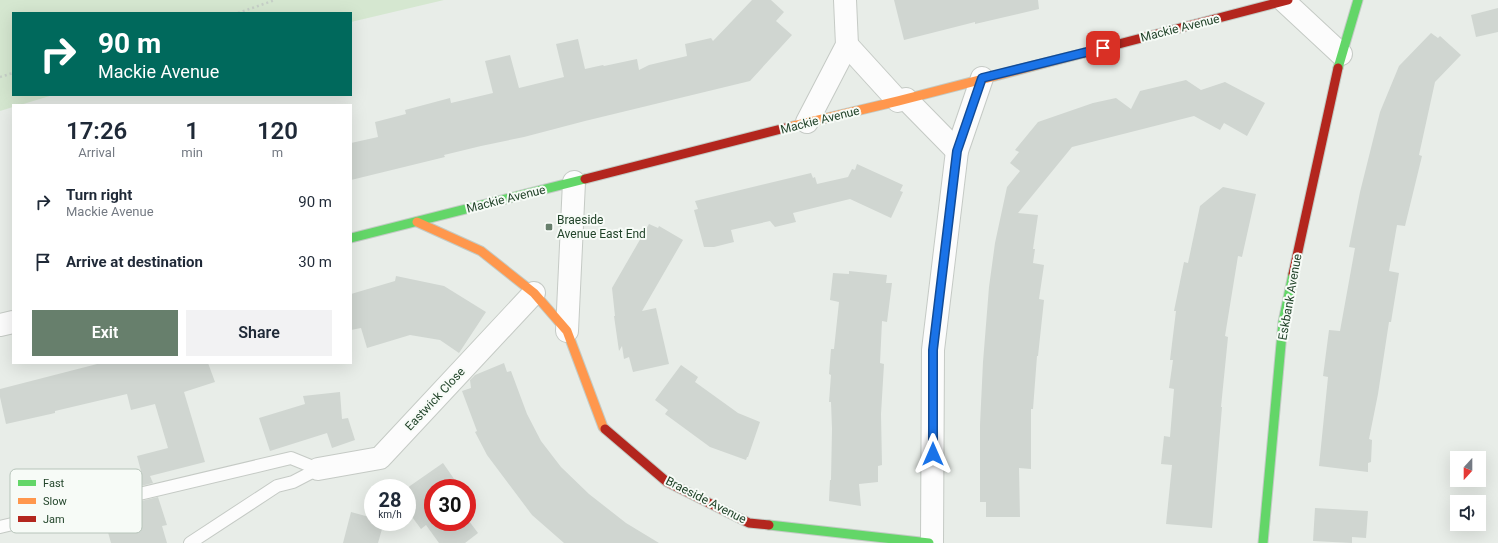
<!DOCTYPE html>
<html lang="en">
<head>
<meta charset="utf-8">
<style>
  body { margin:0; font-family:Roboto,sans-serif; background:#f2f2f3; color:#1f2937; height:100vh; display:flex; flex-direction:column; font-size:15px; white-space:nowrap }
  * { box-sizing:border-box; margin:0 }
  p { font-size:13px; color:#747a83 }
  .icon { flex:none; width:22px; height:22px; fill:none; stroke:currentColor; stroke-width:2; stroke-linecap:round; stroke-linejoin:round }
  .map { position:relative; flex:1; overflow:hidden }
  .details { position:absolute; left:12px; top:104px; width:340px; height:260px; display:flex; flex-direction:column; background:#fff; border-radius:0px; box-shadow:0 4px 16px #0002 }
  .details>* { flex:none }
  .hud { position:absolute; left:12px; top:12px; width:340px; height:84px; border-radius:0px; box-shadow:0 4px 16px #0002; background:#00695c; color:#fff; overflow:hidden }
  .needle { width:26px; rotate:201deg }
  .tools { position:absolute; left:1450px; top:451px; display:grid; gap:8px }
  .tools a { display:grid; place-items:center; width:36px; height:36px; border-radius:0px; background:#fff; box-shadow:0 4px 16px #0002; font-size:20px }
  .speed { position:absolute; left:364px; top:479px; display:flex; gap:8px; font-size:20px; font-weight:700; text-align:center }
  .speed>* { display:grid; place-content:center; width:52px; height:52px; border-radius:50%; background:#fff; box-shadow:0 4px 16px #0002; line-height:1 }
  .speed small { font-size:10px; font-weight:400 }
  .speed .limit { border:6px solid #d22; background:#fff; color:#111 }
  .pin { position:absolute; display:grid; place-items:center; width:34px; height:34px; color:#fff; margin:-17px; border-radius:8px; box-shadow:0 2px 6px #0006 }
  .me { position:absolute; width:44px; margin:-22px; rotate:0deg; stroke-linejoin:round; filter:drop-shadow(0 0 3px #0008) }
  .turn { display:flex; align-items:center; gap:14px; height:84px; padding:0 20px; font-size:18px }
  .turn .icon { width:52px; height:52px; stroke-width:2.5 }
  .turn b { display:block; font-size:28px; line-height:34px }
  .eta { display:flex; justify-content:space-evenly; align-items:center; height:68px; text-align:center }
  .eta b { font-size:24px; font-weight:600; line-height:28px }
  .cta { display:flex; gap:8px; margin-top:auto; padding:8px 20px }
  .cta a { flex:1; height:46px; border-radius:0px; background:#677f6c; color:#fff; font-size:16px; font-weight:600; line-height:46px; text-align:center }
  .cta a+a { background:#f2f2f3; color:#1f2937 }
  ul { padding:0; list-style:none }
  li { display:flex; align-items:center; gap:12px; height:60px; padding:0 20px }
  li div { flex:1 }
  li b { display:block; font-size:15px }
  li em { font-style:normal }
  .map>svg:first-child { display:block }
  .green { fill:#d5e7d0 }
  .building { fill:#d0d6d1 }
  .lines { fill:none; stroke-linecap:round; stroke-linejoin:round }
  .lane-casing { stroke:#c5cac5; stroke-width:14 }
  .street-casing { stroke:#c5cac5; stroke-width:24 }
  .fast-casing { stroke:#c3cbc5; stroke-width:11 }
  .slow-casing { stroke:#c3cbc5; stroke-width:11 }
  .jam-casing { stroke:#c3cbc5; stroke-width:11 }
  .path { stroke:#c6cfc7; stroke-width:2.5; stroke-dasharray:2 3; stroke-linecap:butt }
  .lane { stroke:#fcfcfc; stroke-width:12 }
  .street { stroke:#fcfcfc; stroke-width:22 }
  .fast { stroke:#63d668; stroke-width:9 }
  .slow { stroke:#ff974d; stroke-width:9 }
  .jam { stroke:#b3261e; stroke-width:9 }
  .route-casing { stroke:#114b97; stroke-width:10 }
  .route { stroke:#1a73e8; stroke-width:7 }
  .poi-dot { fill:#677f6c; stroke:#f7fbf7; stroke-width:1.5 }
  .labels { text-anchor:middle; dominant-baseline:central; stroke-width:4; stroke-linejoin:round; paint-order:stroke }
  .street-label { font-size:12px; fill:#22442a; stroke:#f7fbf7 }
  .poi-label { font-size:12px; fill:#22442a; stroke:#f7fbf7; text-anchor:start }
  .key { fill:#f7fbf7; stroke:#b7c4ba; stroke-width:1 }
  .key-label { font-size:11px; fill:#22442a }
</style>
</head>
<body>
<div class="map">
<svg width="1498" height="543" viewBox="0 0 1498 543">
  <rect width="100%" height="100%" fill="#e8ede8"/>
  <polygon class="green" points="0,0 444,0 351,22 351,13 13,13 13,95 53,95 20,105 13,105 13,107 0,111"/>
  <g class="building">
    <polygon points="752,0 771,0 784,12 776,21 792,35 750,81 585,121 524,137 481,146 444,155 445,157 351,180 351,143 378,137 375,122 406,114 405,110 450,98 451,103 493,93 485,61 510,55 519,88 564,77 556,44 578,39 585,69 603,65 604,66 637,59 639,70 649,65 687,56 685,44 711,38 713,41"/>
    <polygon points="894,0 1038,0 1039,9 975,24 975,22 904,40"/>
    <polygon points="1498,8 1498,32 1476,37 1471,15"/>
    <polygon points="1431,33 1438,38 1440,36 1461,55 1435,82 1419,155 1422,156 1405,226 1397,225 1389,271 1399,273 1391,322 1389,322 1378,394 1369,439 1372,440 1371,462 1368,463 1368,472 1319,466 1328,377 1323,376 1329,330 1340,331 1355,248 1349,247 1360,192 1380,112 1399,66"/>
    <polygon points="1186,80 1201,90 1225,82 1265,103 1247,136 1224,123 1220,130 1194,116 1072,147 1018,213 1038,215 1033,249 1035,249 1033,263 1044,265 1039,299 1044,300 1038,356 1037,356 1033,409 1031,409 1031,469 1019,468 1020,517 986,517 986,502 980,502 980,425 983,362 989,287 995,243 1007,187 1020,171 1010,163 1019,152 1015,150 1038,122 1093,103 1116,98 1131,109 1140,91"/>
    <polygon points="857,164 903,185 900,191 903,192 891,218 850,199 793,213 796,222 775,227 770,221 731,230 734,242 714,247 704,247 694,210 698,209 695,201 811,173 813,178 815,177 817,184 848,177 852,169 855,170"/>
    <polygon points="1223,187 1256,194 1242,257 1238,256 1225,336 1228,337 1221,407 1222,407 1212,528 1166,524 1172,465 1161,464 1164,436 1170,437 1174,389 1169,388 1173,360 1170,360 1176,311 1174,311 1184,262 1188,263 1200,206"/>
    <polygon points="649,224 658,228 659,226 683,240 642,311 656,308 669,364 633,372 629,357 624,359 622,346 619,351 614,316 615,316 612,288"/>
    <polygon points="849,271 887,275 886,283 892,283 887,322 882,321 880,363 884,364 881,414 882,465 878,466 878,482 859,484 861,506 829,501 830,480 831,480 832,429 831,402 829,402 831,375 829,374 831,349 834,349 839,302 830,300 833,273 849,274"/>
    <polygon points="396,276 444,286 486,312 459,353 440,340 410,335 367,348 361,328 351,330 351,294 395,281"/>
    <polygon points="101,363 208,363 215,382 184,392 205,462 150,476 153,483 87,499 86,497 68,501 61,475 81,469 142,475 137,456 168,448 155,404 131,410 127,394 55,411 55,413 6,424 0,397 0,389"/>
    <polygon points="504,363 507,372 511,371 527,414 541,441 561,467 589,494 626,523 659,543 564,543 532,515 487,455 475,432 477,431 462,391 471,388 470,380 475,375"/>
    <polygon points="681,365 698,377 695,382 738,413 760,422 748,457 747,457 746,460 710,447 665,414 668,410 655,400"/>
    <polygon points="340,392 342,419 348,418 355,440 332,448 327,433 270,451 259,418 305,404 303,396"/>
    <polygon points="443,463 459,486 456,488 433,488 433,522 467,522 467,515 470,520 469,521 478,533 465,543 439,543 426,525 421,529 407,510 407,488"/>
    <polygon points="158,497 167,525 162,526 167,543 111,543 106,525 97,528 92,513"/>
    <polygon points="1315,508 1368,511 1366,538 1352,537 1352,543 1313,541"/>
    <polygon points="351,512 373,518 373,522 384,522 378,543 343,543"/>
  </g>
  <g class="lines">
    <defs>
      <g id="lane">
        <polyline points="0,527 291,458 318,469"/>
        <polyline points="190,543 277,486 293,482 318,469"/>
      </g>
      <g id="street">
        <polyline points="1284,1 1341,54"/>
        <polyline points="847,45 898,101"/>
        <polyline points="906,99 957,151"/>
        <polyline points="807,122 847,45 845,0"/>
        <polyline points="0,325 13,322"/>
        <polyline points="567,331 574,182"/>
        <polyline points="318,469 380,458 534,293"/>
        <polyline points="932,543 933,350 957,151 982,78"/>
      </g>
      <g id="fast">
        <polyline points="1338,68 1358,0"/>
        <polyline points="351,238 585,179"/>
        <polyline points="769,525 929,543"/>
        <polyline points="1263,543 1283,322 1293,274"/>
      </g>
      <g id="slow">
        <polyline points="789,127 898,101 1084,53"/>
        <polyline points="417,222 481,251 534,293 567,331 603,427 605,429"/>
      </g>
      <g id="jam">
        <polyline points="1084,53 1288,0"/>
        <polyline points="585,179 789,127"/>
        <polyline points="1293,274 1338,68"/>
        <polyline points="605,429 667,482 749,523 769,525"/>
      </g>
    </defs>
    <use href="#lane" class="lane-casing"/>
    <use href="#street" class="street-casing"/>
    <use href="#fast" class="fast-casing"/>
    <use href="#slow" class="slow-casing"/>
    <use href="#jam" class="jam-casing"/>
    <g class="path">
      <polyline points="238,13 275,0"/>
      <polyline points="0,77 13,73"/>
    </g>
    <use href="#lane" class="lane"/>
    <use href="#street" class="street"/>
    <use href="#fast" class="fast"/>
    <use href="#slow" class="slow"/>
    <use href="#jam" class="jam"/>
  </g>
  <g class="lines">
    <defs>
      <polyline id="route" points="933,454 933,350 957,151 982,78 1103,48"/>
    </defs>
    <use href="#route" class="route-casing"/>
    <use href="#route" class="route"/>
  </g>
  <rect class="poi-dot" x="545" y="223" width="8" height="8" rx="2"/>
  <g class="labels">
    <g class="street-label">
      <text transform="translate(1180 28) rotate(-14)">Mackie Avenue</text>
      <text transform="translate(820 120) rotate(-14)">Mackie Avenue</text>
      <text transform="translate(506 199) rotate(-14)">Mackie Avenue</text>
      <text transform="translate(1290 297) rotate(-80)">Eskbank Avenue</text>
      <text transform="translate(435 399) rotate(-47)">Eastwick Close</text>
      <text transform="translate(706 500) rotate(27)">Braeside Avenue</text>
    </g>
    <g class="poi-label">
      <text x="557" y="220">Braeside<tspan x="557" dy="14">Avenue East End</tspan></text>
    </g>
  </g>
  <rect x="10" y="469" width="132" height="64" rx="6" class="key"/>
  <rect x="18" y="480" width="18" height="6" fill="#63d668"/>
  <rect x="18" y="498" width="18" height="6" fill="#ff974d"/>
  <rect x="18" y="516" width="18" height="6" fill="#b3261e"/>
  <g class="key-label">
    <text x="43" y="487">Fast</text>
    <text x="43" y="505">Slow</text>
    <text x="43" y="523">Jam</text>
  </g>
</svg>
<div class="tools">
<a><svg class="needle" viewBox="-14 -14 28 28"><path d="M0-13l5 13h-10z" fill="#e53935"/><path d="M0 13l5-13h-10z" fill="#747a83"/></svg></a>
<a><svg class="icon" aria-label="sound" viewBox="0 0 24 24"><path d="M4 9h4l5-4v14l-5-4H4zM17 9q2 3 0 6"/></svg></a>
</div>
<div class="speed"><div>28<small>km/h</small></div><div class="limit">30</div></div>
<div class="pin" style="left:1103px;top:48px;background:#d93025"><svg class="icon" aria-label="arrive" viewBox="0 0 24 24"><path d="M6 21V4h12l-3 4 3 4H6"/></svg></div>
<svg class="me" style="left:933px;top:454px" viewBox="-20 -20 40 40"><path d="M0-17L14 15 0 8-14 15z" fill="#1a73e8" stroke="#fff" stroke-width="4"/></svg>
<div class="hud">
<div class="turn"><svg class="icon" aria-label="right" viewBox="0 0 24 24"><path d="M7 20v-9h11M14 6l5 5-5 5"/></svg><div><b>90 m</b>Mackie Avenue</div></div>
</div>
<section class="details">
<div class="eta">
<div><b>17:26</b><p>Arrival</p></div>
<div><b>1</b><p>min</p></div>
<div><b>120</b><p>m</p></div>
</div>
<ul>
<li><svg class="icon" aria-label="right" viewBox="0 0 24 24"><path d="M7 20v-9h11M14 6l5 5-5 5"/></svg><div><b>Turn right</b><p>Mackie Avenue</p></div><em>90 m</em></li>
<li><svg class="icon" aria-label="arrive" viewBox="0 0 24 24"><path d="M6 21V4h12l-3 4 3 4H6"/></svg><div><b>Arrive at destination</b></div><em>30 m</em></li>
</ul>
<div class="cta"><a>Exit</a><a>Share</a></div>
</section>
</div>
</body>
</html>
